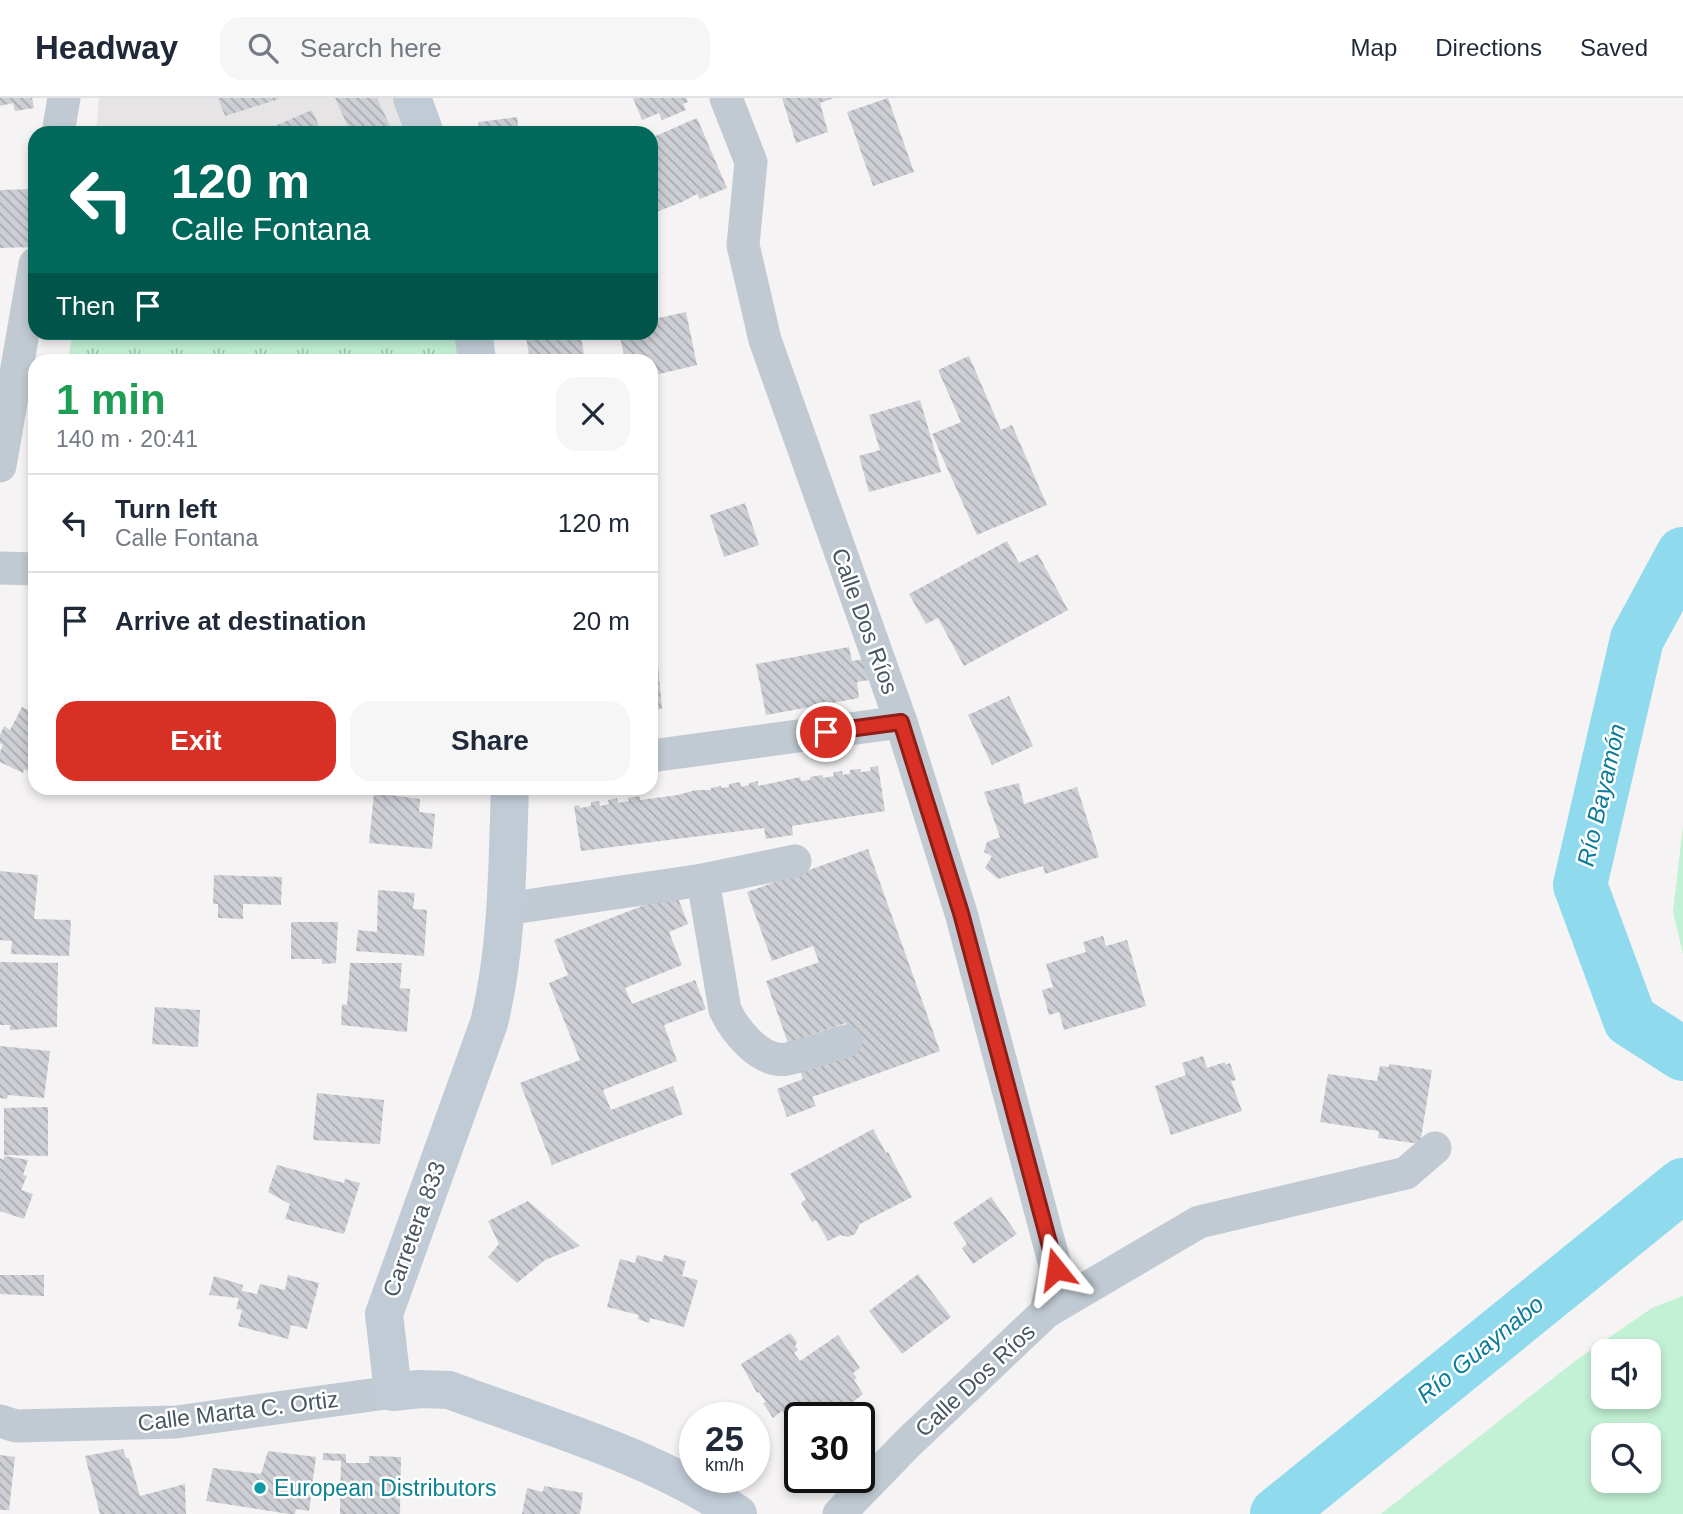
<!DOCTYPE html>
<html lang="en">
<head>
<meta charset="utf-8">
<style>
  body { margin:0; font-family:Helvetica,sans-serif; background:#f6f6f7; color:#1f2937; height:100vh; display:flex; flex-direction:column; font-size:26px; white-space:nowrap }
  * { box-sizing:border-box; margin:0 }
  p { font-size:23px; color:#747a83 }
  .icon { flex:none; width:38px; height:38px; fill:none; stroke:currentColor; stroke-width:2; stroke-linecap:round; stroke-linejoin:round }
  .map { position:relative; flex:1; overflow:hidden }
  .sheet { position:absolute; left:28px; top:256px; width:630px; height:441px; display:flex; flex-direction:column; background:#fff; border-radius:21px; box-shadow:0 4px 10px #0003 }
  .sheet>* { flex:none }
  .top-card { position:absolute; left:28px; top:28px; width:630px; height:214px; border-radius:21px; box-shadow:0 4px 10px #0003; background:#00695c; color:#fff; overflow:hidden }
  .buttons { position:absolute; left:1591px; top:1241px; display:grid; gap:14px }
  .buttons a { display:grid; place-items:center; width:70px; height:70px; border-radius:14px; background:#fff; box-shadow:0 4px 10px #0003; font-size:35px }
  .speed { position:absolute; left:679px; top:1304px; display:flex; gap:14px; font-size:35px; font-weight:700; text-align:center }
  .speed>* { display:grid; place-content:center; width:91px; height:91px; border-radius:50%; background:#fff; box-shadow:0 4px 10px #0003; line-height:1 }
  .speed small { font-size:18px; font-weight:400 }
  .speed .limit { border:4px solid #111; border-radius:10px; background:#fff; color:#111 }
  .pin { position:absolute; display:grid; place-items:center; width:60px; height:60px; color:#fff; margin:-30px; border:4px solid #fff; border-radius:50%; box-shadow:0 2px 7px #0007 }
  .me { position:absolute; width:77px; margin:-38px; rotate:345deg; stroke-linejoin:round; filter:drop-shadow(0 0 5px #0008) }
  .turn { display:flex; align-items:center; gap:24px; height:147px; padding:0 28px; font-size:32px }
  .turn .icon { width:91px; height:91px; stroke-width:2.5 }
  .turn b { display:block; font-size:49px; line-height:60px }
  .then { display:flex; align-items:center; height:66px; padding:0 28px; background:#0003; gap:14px; font-size:26px }
  .round { display:grid; place-items:center; flex:none; width:74px; height:74px; border-radius:21px; background:#f6f6f7 }
  .headline { display:flex; align-items:center; justify-content:space-between; height:119px; padding:0 28px }
  h1 { font-size:42px; font-weight:700; line-height:52px; color:#1e9e55 }
  .button { display:flex; gap:14px; margin-top:auto; padding:14px 28px }
  .button a { flex:1; height:80px; border-radius:21px; background:#d93025; color:#fff; font-size:28px; font-weight:700; line-height:80px; text-align:center }
  .button a+a { background:#f6f6f7; color:#1f2937 }
  ul { padding:0; list-style:none }
  li { display:flex; align-items:center; gap:21px; height:98px; padding:0 28px; border-top:2px solid #e0e1e3 }
  li div { flex:1 }
  li b { display:block; font-size:26px }
  li em { font-style:normal }
  header { display:flex; align-items:center; gap:42px; box-sizing:border-box; height:98px; padding:0 35px; background:#fff; border-bottom:2px solid #e0e1e3 }
  header strong { font-size:33px }
  nav { display:flex; gap:38px; margin-inline-start:auto; font-size:24px }
  .search { width:490px; height:63px; background:#f6f6f7; display:flex; align-items:center; gap:18px; box-sizing:border-box; padding:0 24px; border-radius:21px; color:#747a83; font-size:26px }
  .map>svg:first-child { display:block }
  .education { fill:#e6e4e5 }
  .grass { fill:#c3f1d5; fill-rule:evenodd }
  .park { fill:url(#park-tufts) }
  .lines { fill:none; stroke-linecap:round; stroke-linejoin:round }
  .river { stroke:#90daee; stroke-width:54 }
  .building { fill:url(#building-back-hatch) }
  .street { stroke:#c1cad2; stroke-width:33 }
  .secondary { stroke:#c1cbd6; stroke-width:38 }
  .route-casing { stroke:#8d1f18; stroke-width:18 }
  .route { stroke:#d93025; stroke-width:12 }
  .culture-dot { fill:#0f9aa8; stroke:#fff; stroke-width:2.5 }
  .labels { text-anchor:middle; dominant-baseline:central; stroke-width:5; stroke-linejoin:round; paint-order:stroke }
  .street-label { font-size:23px; fill:#4a5661; stroke:#fff }
  .culture-label { font-size:23px; fill:#0d838f; stroke:#fff; text-anchor:start }
  .water-label { font-size:24px; font-style:italic; fill:#0c7c9b; stroke:#fff }
</style>
</head>
<body>
<header>
<strong>Headway</strong>
<div class="search"><svg class="icon" aria-label="search" viewBox="0 0 24 24"><circle cx="10" cy="10" r="6"/><path d="M15 15l6 6"/></svg>Search here</div>
<nav><a>Map</a><a>Directions</a><a>Saved</a></nav>
</header>
<div class="map">
<svg width="1683" height="1416" viewBox="0 0 1683 1416">
  <defs>
    <pattern id="park-tufts" width="24" height="20" patternUnits="userSpaceOnUse" patternTransform="scale(1.75)"><rect width="24" height="20" fill="#c3f1d5"/><path d="M3 7l-1-3M5 7V3M7 7l1-3M15 17l-1-3M17 17v-4M19 17l1-3" fill="none" stroke="#a0c6b0"/></pattern>
    <pattern id="building-back-hatch" width="6" height="6" patternUnits="userSpaceOnUse" patternTransform="scale(1.75)"><rect width="6" height="6" fill="#cdcfd5"/><path d="M-1 5l2 2M0 0l6 6M5-1l2 2" fill="none" stroke="#a8abb0"/></pattern>
  </defs>
  <rect width="100%" height="100%" fill="#f5f3f3"/>
  <polygon class="education" points="99,0 400,0 416,35 96,35"/>
  <g class="grass">
    <polygon points="1683,728 1683,856 1673,814"/>
    <path d="M1683 1198V1416H1381L1575 1263 1652 1210ZM1603 1253H1648V1298H1603ZM1603 1337H1648V1382H1603Z"/>
  </g>
  <polygon class="park" points="73,234 457,235 462,262 68,262"/>
  <g class="lines">
    <g class="river">
      <polyline points="1683,456 1637,541 1580,787 1630,922 1683,956"/>
      <polyline points="1277,1416 1683,1087"/>
    </g>
  </g>
  <g class="building">
    <polygon points="0,0 32,0 34,10 15,13 13,5 0,8"/>
    <polygon points="218,0 279,0 279,1 225,18"/>
    <polygon points="335,0 377,0 391,30 381,35 351,35"/>
    <polygon points="633,0 686,0 688,4 683,6 686,12 662,22 659,15 642,22"/>
    <polygon points="782,0 834,0 820,5 828,34 796,45"/>
    <polygon points="888,0 914,74 873,88 847,14"/>
    <polygon points="312,12 322,35 258,35"/>
    <polygon points="517,19 519,35 480,35 478,24"/>
    <polygon points="697,20 727,90 700,101 697,96 682,104 651,116 651,40"/>
    <polygon points="35,91 35,149 0,150 0,92"/>
    <polygon points="651,214 654,221 686,214 697,267 651,278 651,262 625,262 619,234 651,234"/>
    <polygon points="525,234 580,234 585,262 530,262"/>
    <polygon points="969,258 1001,332 1012,327 1047,407 977,437 932,336 961,324 938,272"/>
    <polygon points="920,302 941,374 869,394 859,358 880,352 869,317"/>
    <polygon points="745,405 759,447 724,459 710,417"/>
    <polygon points="1007,443 1019,465 1038,456 1068,512 964,568 938,520 926,526 909,496"/>
    <polygon points="651,523 654,523 662,611 651,612"/>
    <polygon points="849,549 852,563 865,561 869,582 857,584 859,600 766,617 756,566"/>
    <polygon points="1009,598 1033,648 992,667 968,617"/>
    <polygon points="22,609 35,615 35,676 24,671 23,675 0,664 0,654 3,647 0,645 0,637 4,628 10,632"/>
    <polygon points="878,668 885,713 792,728 793,737 766,741 764,730 581,753 574,708 579,707 580,710 591,708 591,704 599,703 600,708 609,706 608,702 617,700 618,705 629,703 628,700 640,698 640,702 678,697 696,692 711,692 711,690 721,688 721,690 729,689 729,686 740,684 741,689 749,687 749,685 758,683 758,688 800,679 801,683 810,682 810,679 823,677 823,680 834,678 833,674 842,673 843,677 847,676 850,676 850,672 860,671 861,674 871,673 870,669"/>
    <polygon points="1019,685 1024,706 1077,689 1099,759 1045,776 1043,768 998,781 985,770 992,758 984,754 987,744 1000,739 984,694"/>
    <polygon points="374,695 420,701 419,714 435,716 432,751 369,745"/>
    <polygon points="868,751 940,953 812,999 816,1008 787,1019 777,991 803,981 797,965 853,945 846,925 788,945 766,883 819,864 813,848 772,863 747,794"/>
    <polygon points="0,773 38,777 34,821 71,822 69,858 11,856 12,843 0,842"/>
    <polygon points="214,777 282,779 281,807 243,806 243,821 218,820 218,806 213,806"/>
    <polygon points="378,792 415,795 413,811 427,812 424,858 356,853 358,832 377,834"/>
    <polygon points="676,795 688,826 669,834 682,867 625,890 632,906 695,882 706,911 664,927 677,963 603,992 611,1012 673,988 683,1016 552,1067 520,985 580,962 549,885 568,877 554,842"/>
    <polygon points="291,824 338,824 336,865 322,866 322,861 291,861"/>
    <polygon points="1103,838 1106,848 1127,842 1146,908 1064,932 1059,914 1049,917 1042,892 1053,889 1046,866 1086,854 1083,844"/>
    <polygon points="0,864 58,865 57,929 10,932 10,927 0,927"/>
    <polygon points="350,865 402,865 400,890 410,891 407,934 341,927 342,906 347,907"/>
    <polygon points="155,909 200,912 198,949 152,946"/>
    <polygon points="0,948 50,953 44,1000 8,997 7,1001 0,1000"/>
    <polygon points="1203,958 1207,970 1225,964 1225,967 1230,965 1236,982 1231,983 1242,1013 1171,1037 1155,988 1186,977 1182,965"/>
    <polygon points="1389,966 1432,972 1420,1046 1378,1040 1379,1033 1320,1024 1328,976 1377,983 1380,968 1389,969"/>
    <polygon points="317,995 384,1002 380,1046 313,1042"/>
    <polygon points="48,1009 48,1058 4,1057 4,1010"/>
    <polygon points="873,1031 886,1055 888,1054 912,1099 860,1126 855,1136 848,1139 840,1137 828,1143 816,1122 812,1124 801,1105 806,1101 790,1076"/>
    <polygon points="5,1058 28,1062 23,1077 27,1078 21,1092 33,1096 24,1121 0,1113 0,1060 3,1062"/>
    <polygon points="277,1067 344,1085 345,1081 360,1085 344,1136 285,1121 290,1106 268,1094"/>
    <polygon points="991,1099 1017,1136 973,1166 962,1150 967,1146 953,1125"/>
    <polygon points="528,1103 580,1148 545,1162 517,1185 488,1159 499,1146 488,1123"/>
    <polygon points="637,1157 662,1164 664,1157 686,1163 682,1178 698,1182 684,1229 650,1220 649,1225 638,1221 639,1217 607,1209 620,1161 635,1165"/>
    <polygon points="918,1176 951,1219 902,1256 869,1213"/>
    <polygon points="0,1177 44,1177 44,1198 0,1196"/>
    <polygon points="288,1177 319,1185 307,1231 291,1227 288,1241 238,1228 242,1212 236,1211 239,1200 209,1197 214,1178 243,1187 242,1193 257,1196 260,1186 285,1192"/>
    <polygon points="790,1235 797,1244 795,1248 798,1252 794,1255 800,1263 838,1237 860,1270 853,1275 857,1280 854,1282 863,1296 833,1320 800,1320 800,1349 791,1351 791,1326 782,1313 773,1320 763,1305 766,1304 759,1294 757,1295 741,1266"/>
    <polygon points="123,1351 126,1360 129,1360 140,1398 185,1386 186,1416 100,1416 85,1358"/>
    <polygon points="268,1353 316,1359 309,1413 296,1411 295,1416 289,1416 206,1403 213,1370 261,1376"/>
    <polygon points="323,1355 346,1356 346,1365 369,1365 369,1358 401,1359 400,1416 340,1416 341,1363 323,1362"/>
    <polygon points="0,1357 15,1359 9,1412 0,1412"/>
    <polygon points="544,1388 583,1395 580,1416 522,1416 527,1390 543,1394"/>
  </g>
  <g class="lines">
    <g class="street">
      <polyline points="726,0 751,64 743,147 765,242 901,624 961,815 1056,1171 1046,1214"/>
      <polyline points="58,35 64,0"/>
      <polyline points="0,368 35,166"/>
      <polyline points="0,470 35,471"/>
      <polyline points="651,658 901,624"/>
      <path d="M703 782 725 912C735 933 761 966 787 961 806 957 826 949 846 943"/>
      <polyline points="505,811 703,782 795,763"/>
      <polyline points="0,1323 16,1328 176,1324 393,1294"/>
      <polyline points="839,1416 908,1345 1046,1214 1199,1124 1406,1075 1435,1050"/>
    </g>
    <g class="secondary">
      <polyline points="412,0 425,35"/>
      <polyline points="473,234 477,262"/>
      <path d="M510 690C507 768 508 848 489 925L384 1216 393 1294 420 1291 449 1292C546 1328 651 1357 738 1416"/>
    </g>
  </g>
  <g class="lines">
    <defs>
      <polyline id="route" points="826,634 901,624 961,815 1056,1171"/>
    </defs>
    <use href="#route" class="route-casing"/>
    <use href="#route" class="route"/>
  </g>
  <circle class="culture-dot" cx="260" cy="1390" r="7"/>
  <g class="labels">
    <g class="street-label">
      <text transform="translate(865 523) rotate(70)">Calle Dos Ríos</text>
      <text transform="translate(414 1131) rotate(-70)">Carretera 833</text>
      <text transform="translate(975 1282) rotate(-43)">Calle Dos Ríos</text>
      <text transform="translate(238 1313) rotate(-7)">Calle Marta C. Ortiz</text>
    </g>
    <g class="culture-label">
      <text x="274" y="1390">European Distributors</text>
    </g>
    <g class="water-label">
      <text transform="translate(1601 697) rotate(-77)">Río Bayamón</text>
      <text transform="translate(1480 1251) rotate(-39)">Río Guaynabo</text>
    </g>
  </g>
</svg>
<div class="buttons">
<a><svg class="icon" aria-label="sound" viewBox="0 0 24 24"><path d="M4 9h4l5-4v14l-5-4H4zM17 9q2 3 0 6"/></svg></a>
<a><svg class="icon" aria-label="search" viewBox="0 0 24 24"><circle cx="10" cy="10" r="6"/><path d="M15 15l6 6"/></svg></a>
</div>
<div class="speed"><div>25<small>km/h</small></div><div class="limit">30</div></div>
<div class="pin" style="left:826px;top:634px;background:#d93025"><svg class="icon" aria-label="arrive" viewBox="0 0 24 24"><path d="M6 21V4h12l-3 4 3 4H6"/></svg></div>
<svg class="me" style="left:1056px;top:1171px" viewBox="-20 -20 40 40"><path d="M0-17L14 15 0 8-14 15z" fill="#d93025" stroke="#fff" stroke-width="4"/></svg>
<div class="top-card">
<div class="turn"><svg class="icon" aria-label="left" viewBox="0 0 24 24"><path d="M17 20v-9H6M10 6l-5 5 5 5"/></svg><div><b>120 m</b>Calle Fontana</div></div>
<div class="then">Then<svg class="icon" aria-label="arrive" viewBox="0 0 24 24"><path d="M6 21V4h12l-3 4 3 4H6"/></svg></div>
</div>
<section class="sheet">
<div class="headline"><div><h1>1 min</h1><p>140 m · 20:41</p></div><a class="round"><svg class="icon" aria-label="close" viewBox="0 0 24 24"><path d="M6 6l12 12M18 6L6 18"/></svg></a></div>
<ul>
<li><svg class="icon" aria-label="left" viewBox="0 0 24 24"><path d="M17 20v-9H6M10 6l-5 5 5 5"/></svg><div><b>Turn left</b><p>Calle Fontana</p></div><em>120 m</em></li>
<li><svg class="icon" aria-label="arrive" viewBox="0 0 24 24"><path d="M6 21V4h12l-3 4 3 4H6"/></svg><div><b>Arrive at destination</b></div><em>20 m</em></li>
</ul>
<div class="button"><a>Exit</a><a>Share</a></div>
</section>
</div>
</body>
</html>
